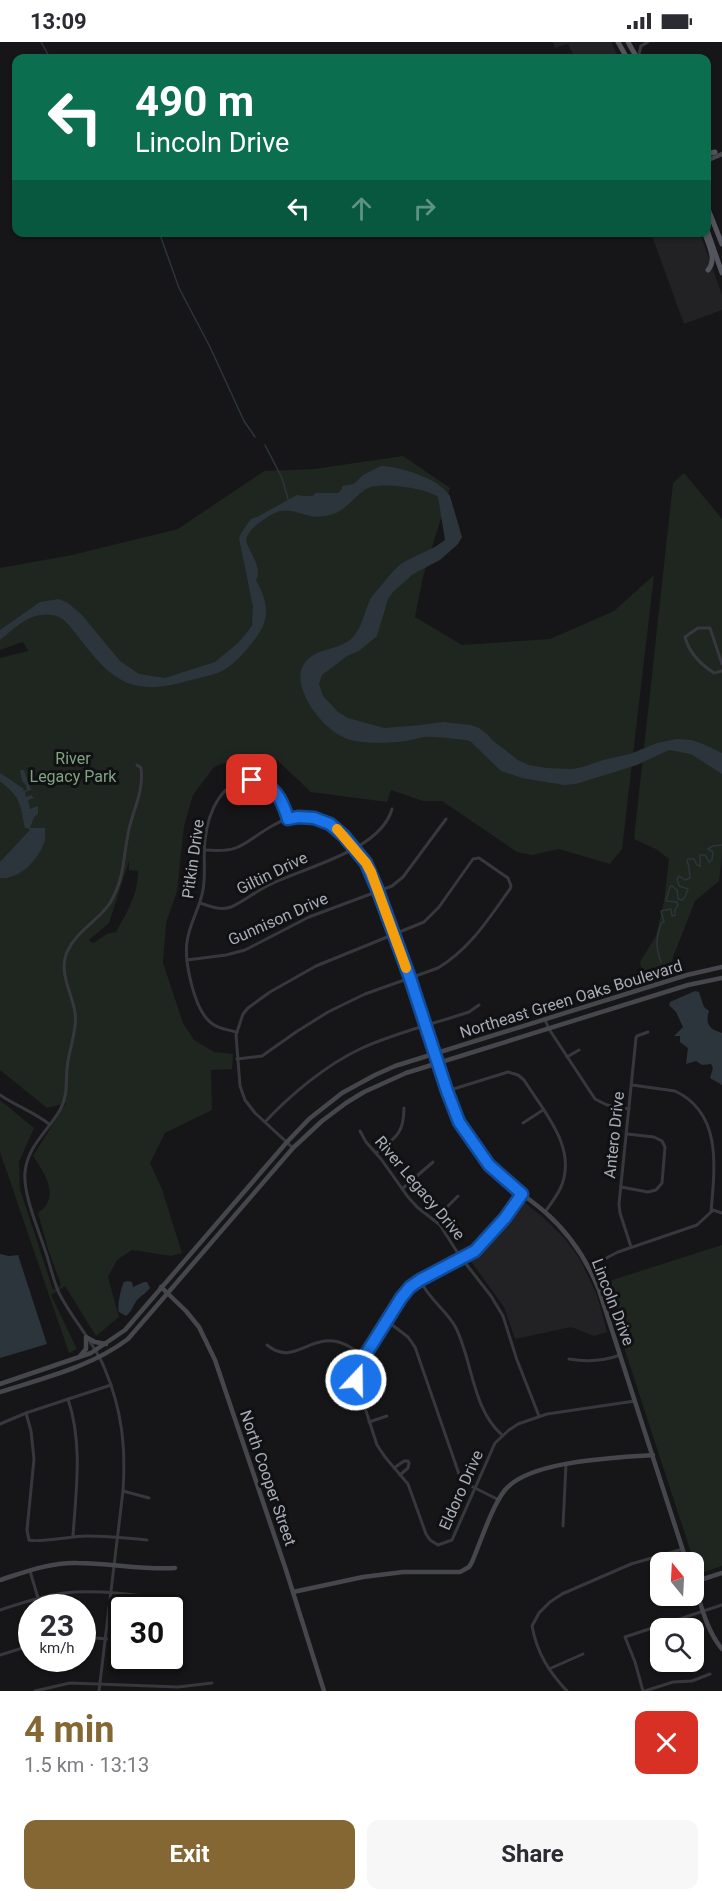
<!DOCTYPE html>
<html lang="en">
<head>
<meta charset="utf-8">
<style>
  body { margin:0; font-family:Roboto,sans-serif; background:#f7f7f7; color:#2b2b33; height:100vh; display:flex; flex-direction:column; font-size:22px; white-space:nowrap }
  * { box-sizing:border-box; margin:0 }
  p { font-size:20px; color:#7c7c81 }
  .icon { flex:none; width:33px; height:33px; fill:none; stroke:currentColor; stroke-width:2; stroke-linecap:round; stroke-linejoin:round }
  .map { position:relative; height:1649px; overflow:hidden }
  .side { display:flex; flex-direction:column; background:#fff; flex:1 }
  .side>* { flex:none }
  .top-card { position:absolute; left:12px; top:12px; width:699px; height:183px; border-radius:12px; box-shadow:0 2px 4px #0004; background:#0b6e4f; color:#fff; overflow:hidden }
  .needle { width:39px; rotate:342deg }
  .buttons { position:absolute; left:650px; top:1510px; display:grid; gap:12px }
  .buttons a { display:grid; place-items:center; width:54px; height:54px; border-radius:12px; background:#fff; box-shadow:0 2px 4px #0004; font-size:30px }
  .speed { position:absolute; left:18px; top:1552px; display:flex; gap:12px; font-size:30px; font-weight:700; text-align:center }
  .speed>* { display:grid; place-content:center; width:78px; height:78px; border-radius:50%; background:#fff; box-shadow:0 2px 4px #0004; line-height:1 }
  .speed small { font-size:15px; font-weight:400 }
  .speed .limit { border:3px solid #111; border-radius:9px; background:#fff; color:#111 }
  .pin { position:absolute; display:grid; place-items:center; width:51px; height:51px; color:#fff; margin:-26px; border-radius:12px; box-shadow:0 3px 9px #0006 }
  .me { position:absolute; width:66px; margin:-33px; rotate:21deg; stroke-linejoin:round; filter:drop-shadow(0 0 4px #0008) }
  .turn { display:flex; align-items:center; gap:21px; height:126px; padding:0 24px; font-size:27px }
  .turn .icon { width:78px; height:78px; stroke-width:2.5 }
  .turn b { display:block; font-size:42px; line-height:51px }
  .lanes { display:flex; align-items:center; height:57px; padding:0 24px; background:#0003; justify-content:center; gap:30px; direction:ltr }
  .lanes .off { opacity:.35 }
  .round { display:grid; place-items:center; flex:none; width:63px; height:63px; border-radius:12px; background:#f7f7f7 }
  .overview { display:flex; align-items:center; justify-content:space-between; height:102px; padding:0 24px }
  h1 { font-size:36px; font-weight:700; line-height:45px; color:#856733 }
  .primary-button { display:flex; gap:12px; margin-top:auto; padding:12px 24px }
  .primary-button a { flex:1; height:69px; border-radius:12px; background:#856733; color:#fff; font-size:24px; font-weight:700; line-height:69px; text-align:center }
  .primary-button a+a { background:#f7f7f7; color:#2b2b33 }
  .status { display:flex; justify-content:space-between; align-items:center; height:42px; padding:0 30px; background:#fff; direction:ltr }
  .status svg { height:16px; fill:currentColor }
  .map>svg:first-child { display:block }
  .built { fill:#222225 }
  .green { fill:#1e261f; fill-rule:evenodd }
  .water { fill:#2c353c }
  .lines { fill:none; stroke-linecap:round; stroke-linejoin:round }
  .stream { stroke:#2c353c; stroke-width:1.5 }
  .street { stroke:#37383d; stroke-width:3 }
  .secondary { stroke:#45474d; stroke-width:4.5 }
  .primary { stroke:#53555c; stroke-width:5 }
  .route-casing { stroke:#114b97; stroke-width:15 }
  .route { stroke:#1a73e8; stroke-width:10 }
  .slow { stroke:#f59e0b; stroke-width:10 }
  .labels { text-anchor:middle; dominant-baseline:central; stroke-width:6; stroke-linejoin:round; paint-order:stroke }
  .park-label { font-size:16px; fill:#7fa381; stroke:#111113 }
  .street-label { font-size:16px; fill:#a8adb8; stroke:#111113 }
</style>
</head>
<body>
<div class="status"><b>13:09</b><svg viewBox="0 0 49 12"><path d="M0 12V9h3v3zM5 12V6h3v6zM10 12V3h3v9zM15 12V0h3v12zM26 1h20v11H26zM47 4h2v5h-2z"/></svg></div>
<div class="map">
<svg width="722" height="1649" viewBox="0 0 722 1649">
  <rect width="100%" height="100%" fill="#161618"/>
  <g class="built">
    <polygon points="553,0 611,0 619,16 575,16 568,2 555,6"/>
    <polygon points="651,191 700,191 722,253 722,268 684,282"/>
    <polygon points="523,1159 545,1177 565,1197 580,1217 597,1253 607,1290 594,1294 571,1285 515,1297 504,1265 470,1218 487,1206"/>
  </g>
  <g class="green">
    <path d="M403 414 450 446 423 535 415 575 462 603 550 597 614 569 654 533 622 807 610 822 559 807 532 813 517 810 442 759H423L391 748 387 760 311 750 278 719 241 715 214 725 193 753 184 784 177 849 166 881 163 921 183 981 194 998 214 1010 233 1012 232 1027 211 1028 212 1068 165 1091 150 1121 162 1147 182 1211 171 1214 132 1208 117 1218 108 1235 119 1275 96 1294 65 1244 51 1253 77 1307 69 1311 0 1110V1058L34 1086 19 1120 20 1147 53 1248 61 1243 48 1207 38 1171C61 1155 45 1132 33 1114L66 1061 47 1066 0 1028V616L28 609 23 600 0 608V526L72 513 178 487 264 429 314 427ZM129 819V828L138 829C138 853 127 870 116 890L107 892 93 901 89 898 109 881Z"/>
    <polygon points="684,431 722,477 722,813 719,839 695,859 673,915 671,930 643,937 640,920 656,894 664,859 669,817 656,807 634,797 673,441"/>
    <polygon points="722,1203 722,1524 698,1532 603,1241"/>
  </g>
  <g class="water">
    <path d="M381 424C402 425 438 436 450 454L462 495 458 502 440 518 413 532 393 550 388 557 377 594 359 609 347 614 322 633 319 642 323 654 338 670 348 676 384 686 421 683 443 680 471 683 479 686 488 693 492 698 518 718 529 723 546 726 572 727 583 725 603 718 630 712 657 701 677 697 691 698 703 702 722 711V732L691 712 669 708 637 723 576 742 564 743 522 736 501 729 470 699 465 698C452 697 437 694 424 695 418 696 412 698 406 699 390 701 358 703 343 695 328 688 313 671 306 656 301 645 297 633 304 622 315 605 338 609 351 597 365 584 364 564 374 552 382 543 391 530 401 522 415 513 431 509 445 498L438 455C426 446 379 439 366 447 355 454 346 468 333 472 326 474 319 476 311 474 298 472 288 465 275 471 269 473 264 478 259 481 253 486 247 491 246 499 250 511 263 527 256 538 268 560 271 577 255 597 246 609 235 622 222 629 212 634 198 636 187 639 128 656 110 636 76 592 69 583 64 575 52 573 30 569 15 586 0 598V588L40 560 59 557 68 561 82 573 120 619 139 632 165 636 215 620 238 601 252 584 253 565 239 496C241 491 248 481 251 477L259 474 297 453 304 454H312L316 451H338L342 447V444L354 442 363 433Z"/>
    <path d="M20 728H24L31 748 25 750 26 755 31 753 34 756 28 758 30 767 38 764V772L34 775 30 786H45C45 790 46 797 44 801 38 818 19 838 0 836V820L30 788 28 786H25C23 780 23 773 21 767 18 754 10 747 0 739V731C9 736 15 742 24 747L23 749 27 748 26 743 22 739Z"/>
    <path d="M695 949 699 950 704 965 709 969C705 982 709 987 722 991V1043L710 1036 713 1026 711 1022 702 1023 696 1019 686 1022 688 1006 680 1000V994H674L683 985 676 970 669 963 670 960Z"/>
    <polygon points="0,1212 9,1214 18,1213 47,1302 0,1316"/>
    <path d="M128 1239 132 1240 133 1245 144 1240H147L150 1246C146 1251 142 1253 138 1257 133 1262 132 1270 126 1274L119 1270C117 1264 121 1246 124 1240Z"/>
  </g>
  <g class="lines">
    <g class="stream">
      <polyline points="41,0 50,16"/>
      <polyline points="159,190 179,246 210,305 244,379 255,395"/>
      <polyline points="265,403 282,436 288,457"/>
      <path d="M661 920C655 903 656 898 661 881L664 880 661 869 671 867 672 874 675 873V868L678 863 677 860 667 859 666 858 670 845 672 844 677 848 678 857 682 858 685 855 688 847 679 844 677 837 679 834 685 838 690 836 689 825 687 819 688 817H694L697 823 700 824V813H705L709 820 712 818 713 810 708 807 713 804 722 803"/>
    </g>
    <g class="street">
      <polyline points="641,4 648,0"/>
      <polyline points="638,16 641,4"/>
      <path d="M722 622 710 586H698L685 595C689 610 700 622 714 631L722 629"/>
      <path d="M205 808C243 811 242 801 272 784 316 758 350 792 371 830L422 971 434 1011"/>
      <path d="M200 861C210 864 220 869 231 865 243 860 255 850 267 844 303 825 380 810 392 767"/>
      <polyline points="187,918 226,913 245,908 309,875 392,844 403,835 446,777"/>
      <polyline points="545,978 549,987 595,1057 607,1063 629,1067"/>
      <path d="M237 990C227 988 215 986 208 978 194 964 184 919 187 900 189 882 200 866 203 848 206 831 203 815 205 798 208 771 221 736 254 739 275 740 282 760 288 777"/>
      <polyline points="567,1015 579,1008"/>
      <path d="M237 1017 262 1014 296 990 328 970 365 952 438 926C470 907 489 876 510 847L511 844 508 836 479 816 473 817 439 865 424 880 316 924 270 950 248 966 243 972 236 993 240 1044 245 1058 255 1071 293 1106"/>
      <path d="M447 1049 508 1030 518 1033 524 1038C544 1070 579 1107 560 1147 556 1155 550 1163 545 1170"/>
      <path d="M0 1053C16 1064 34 1070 49 1082"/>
      <path d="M265 1080C290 1053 326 1023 360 1007 394 991 433 982 469 970L479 963"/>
      <polyline points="523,1081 543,1068"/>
      <polyline points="360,1089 366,1100 381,1117 408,1155 417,1165 440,1183 459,1213 491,1254 503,1274 517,1318 539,1374"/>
      <path d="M376 1111C395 1096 404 1092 404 1066"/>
      <polyline points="621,1145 648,1150 656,1148 662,1141 665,1105 662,1099 654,1095 627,1092"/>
      <polyline points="402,1147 433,1120"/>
      <path d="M522 1152C508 1172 494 1194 475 1209 450 1229 424 1229 401 1256L359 1323 356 1329V1338L377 1403 385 1415 408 1442 426 1492 430 1498 438 1503 452 1498 495 1401 509 1388 518 1382 547 1372 635 1359"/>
      <polyline points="711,1170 713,1168 722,1171"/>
      <polyline points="434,1178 458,1154"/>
      <polyline points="631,1205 620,1171 619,1162 636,996 637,994 648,990"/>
      <path d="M589 1225 618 1210 697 1183 711 1170C715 1124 722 1071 675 1049L632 1043"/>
      <path d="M420 1238C429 1258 447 1268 456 1286 473 1321 472 1366 502 1393"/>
      <polyline points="387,1279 408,1295 415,1305 460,1435 467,1442 499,1458"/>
      <path d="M267 1303C289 1321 302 1302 325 1299 340 1297 353 1306 364 1315"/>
      <path d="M569 1317C587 1320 604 1319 620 1313"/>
      <path d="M68 1357C83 1402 76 1448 73 1494"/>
      <path d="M26 1371 31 1389 34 1417 27 1488 29 1498C39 1501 72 1494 86 1494 106 1494 127 1496 147 1498"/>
      <polyline points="369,1380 387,1374"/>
      <polyline points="0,1382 26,1371 111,1343"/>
      <polyline points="394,1426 404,1419 408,1419 409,1421 408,1426 400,1433"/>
      <polyline points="123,1449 149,1456"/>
      <polyline points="563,1484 566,1422"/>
      <polyline points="30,1529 38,1556"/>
      <path d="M0 1568C21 1561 42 1554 64 1551 96 1547 130 1553 162 1556"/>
      <polyline points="678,1578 681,1587"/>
      <polyline points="82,1595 122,1598"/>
      <polyline points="172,1600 180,1599"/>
      <polyline points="0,1613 32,1603"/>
      <polyline points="549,1627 583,1612"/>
      <polyline points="35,1649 70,1641 178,1645 212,1641"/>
      <path d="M99 1649 123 1449C126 1405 122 1367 104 1325 93 1299 72 1277 59 1251 53 1238 50 1222 45 1208 38 1186 23 1153 25 1130 28 1103 48 1089 60 1068 69 1053 65 1035 68 1019 70 1007 74 995 75 983 79 958 55 934 68 908 77 889 99 878 110 861 125 836 123 814 129 787 134 766 144 748 141 726L137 723"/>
      <path d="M567 1649C549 1630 537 1611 532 1584L539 1571 550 1560 562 1552 631 1522 683 1507"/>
      <polyline points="643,1649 635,1620 625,1595 722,1563"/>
      <polyline points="645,1649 673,1640 692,1639 710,1632"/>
    </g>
    <g class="secondary">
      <polyline points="706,119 722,112"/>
      <path d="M435 1012C447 1052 461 1091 488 1123 505 1141 526 1154 545 1170 569 1191 587 1218 599 1248L687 1521"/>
      <polyline points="161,1245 186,1269 199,1285 215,1318 286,1528 324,1649"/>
      <polyline points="80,1314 86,1307 86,1295 95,1300 106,1302"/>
      <polyline points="0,1342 91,1311 125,1288 287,1100 309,1077 342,1051 375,1033 395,1024 687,933 722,925"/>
      <path d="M0 1350C44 1336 91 1325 128 1297L293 1106 322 1079 346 1061 364 1050 406 1031 688 943 722 936"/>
      <path d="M0 1538C25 1530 51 1520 77 1521 110 1521 142 1528 175 1526"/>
      <path d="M693 1538C701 1562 706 1588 722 1607"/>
      <polyline points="694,1540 722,1531"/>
      <path d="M293 1550 363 1535 403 1530H460L469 1525 472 1520C481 1499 492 1464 505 1448 530 1418 616 1416 653 1413"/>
    </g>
    <g class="primary">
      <polyline points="618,0 627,16"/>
      <polyline points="628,0 637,16"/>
      <polyline points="706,112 715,110"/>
      <polyline points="706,162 722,202"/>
      <polyline points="706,185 722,231"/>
      <path d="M706 190 705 192C709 204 717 218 708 228"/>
    </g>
  </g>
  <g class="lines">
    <defs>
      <path id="route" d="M252 738C274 741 282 757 288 777L298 775 314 776 330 782 344 794 366 821 378 849 410 936 447 1049 459 1080 489 1123 522 1152 505 1176 475 1209 420 1238 410 1245 401 1256 359 1323 356 1329V1338"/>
    </defs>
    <use href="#route" class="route-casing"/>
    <use href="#route" class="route"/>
    <polyline class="slow" points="337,787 366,821 371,830 406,926"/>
  </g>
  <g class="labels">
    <g class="park-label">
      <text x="73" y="716">River<tspan x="73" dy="18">Legacy Park</tspan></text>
    </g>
    <g class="street-label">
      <text transform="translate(193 817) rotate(-82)">Pitkin Drive</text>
      <text transform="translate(272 831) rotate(-26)">Giltin Drive</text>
      <text transform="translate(278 877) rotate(-24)">Gunnison Drive</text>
      <text transform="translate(571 957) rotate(-17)">Northeast Green Oaks Boulevard</text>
      <text transform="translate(614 1093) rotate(-84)">Antero Drive</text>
      <text transform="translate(420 1146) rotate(50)">River Legacy Drive</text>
      <text transform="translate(613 1260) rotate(69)">Lincoln Drive</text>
      <text transform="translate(268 1436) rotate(71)">North Cooper Street</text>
      <text transform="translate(461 1448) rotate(-66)">Eldoro Drive</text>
    </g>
  </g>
</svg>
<div class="buttons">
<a><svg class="needle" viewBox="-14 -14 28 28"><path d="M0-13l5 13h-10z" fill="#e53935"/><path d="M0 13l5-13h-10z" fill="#7c7c81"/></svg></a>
<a><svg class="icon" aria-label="search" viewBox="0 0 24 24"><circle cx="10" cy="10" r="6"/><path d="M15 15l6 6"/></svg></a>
</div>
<div class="speed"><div>23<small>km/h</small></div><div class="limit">30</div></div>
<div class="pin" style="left:252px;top:738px;background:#d93025"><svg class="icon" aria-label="arrive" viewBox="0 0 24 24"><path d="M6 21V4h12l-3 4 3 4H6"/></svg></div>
<svg class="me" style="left:356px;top:1338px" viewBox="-20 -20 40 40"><circle r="17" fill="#1a73e8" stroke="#fff" stroke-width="3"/><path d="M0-11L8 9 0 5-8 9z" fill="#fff"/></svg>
<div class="top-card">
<div class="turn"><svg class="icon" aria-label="left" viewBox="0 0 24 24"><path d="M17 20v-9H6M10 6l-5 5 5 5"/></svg><div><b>490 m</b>Lincoln Drive</div></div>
<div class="lanes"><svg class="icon" aria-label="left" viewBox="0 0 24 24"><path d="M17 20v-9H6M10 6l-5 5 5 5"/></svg><svg class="icon off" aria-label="ahead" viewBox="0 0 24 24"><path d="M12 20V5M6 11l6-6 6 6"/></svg><svg class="icon off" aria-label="right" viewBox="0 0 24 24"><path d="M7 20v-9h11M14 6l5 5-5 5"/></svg></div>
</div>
</div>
<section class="side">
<div class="overview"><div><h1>4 min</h1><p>1.5 km · 13:13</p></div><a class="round" style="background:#d93025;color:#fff"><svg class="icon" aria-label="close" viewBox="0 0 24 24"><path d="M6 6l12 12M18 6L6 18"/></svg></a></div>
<div class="primary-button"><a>Exit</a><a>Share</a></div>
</section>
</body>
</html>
